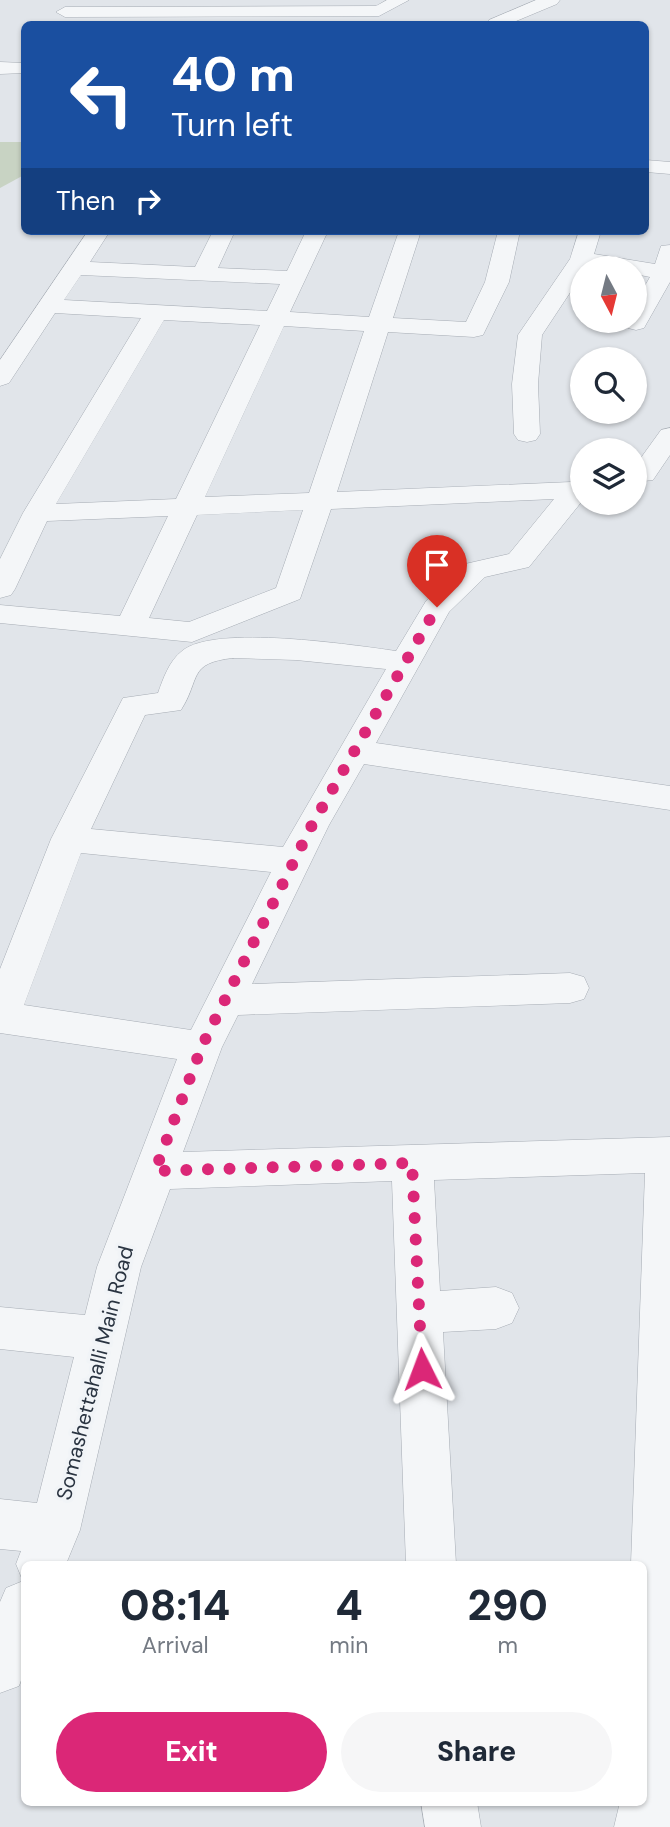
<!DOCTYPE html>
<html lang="en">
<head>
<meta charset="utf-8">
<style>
  body { margin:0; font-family:"DM Sans",sans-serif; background:#f6f6f7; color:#1f2937; height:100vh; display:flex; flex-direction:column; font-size:26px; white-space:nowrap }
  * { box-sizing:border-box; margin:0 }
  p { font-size:23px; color:#747a83 }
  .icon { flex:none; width:38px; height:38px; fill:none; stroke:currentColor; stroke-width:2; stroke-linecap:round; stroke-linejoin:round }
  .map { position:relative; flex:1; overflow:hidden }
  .sheet { position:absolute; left:21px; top:1561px; width:626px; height:245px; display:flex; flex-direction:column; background:#fff; border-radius:10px; box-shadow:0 2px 5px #0004 }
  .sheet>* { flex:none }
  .top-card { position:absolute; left:21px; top:21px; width:628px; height:214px; border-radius:10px; box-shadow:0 2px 5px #0004; background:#1a4fa0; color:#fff; overflow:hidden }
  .needle { width:46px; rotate:173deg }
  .controls { position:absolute; left:570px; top:256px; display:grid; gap:14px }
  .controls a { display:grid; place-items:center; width:77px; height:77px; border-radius:50%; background:#fff; box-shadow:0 2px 5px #0004; font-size:35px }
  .pin { position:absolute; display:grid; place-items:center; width:60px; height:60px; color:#fff; margin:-72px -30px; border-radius:50% 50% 50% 0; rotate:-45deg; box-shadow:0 0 7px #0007 }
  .pin .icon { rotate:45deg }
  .me { position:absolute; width:77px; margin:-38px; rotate:357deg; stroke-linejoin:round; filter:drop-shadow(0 0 5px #0008) }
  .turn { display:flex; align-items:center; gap:24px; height:147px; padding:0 35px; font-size:32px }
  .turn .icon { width:91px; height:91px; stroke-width:2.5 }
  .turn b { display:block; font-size:49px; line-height:60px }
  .then { display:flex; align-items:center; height:66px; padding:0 35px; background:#0003; gap:14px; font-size:26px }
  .eta { display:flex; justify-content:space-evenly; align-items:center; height:119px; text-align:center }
  .eta b { font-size:42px; font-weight:800; line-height:49px }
  .cta { display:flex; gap:14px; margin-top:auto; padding:14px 35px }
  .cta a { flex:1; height:80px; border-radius:42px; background:#db2777; color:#fff; font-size:28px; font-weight:800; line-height:80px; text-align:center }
  .cta a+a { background:#f6f6f7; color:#1f2937 }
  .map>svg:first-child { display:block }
  .green { fill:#c8d3c3 }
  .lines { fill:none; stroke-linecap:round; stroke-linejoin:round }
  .minor-casing { stroke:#a6acb4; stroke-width:1 }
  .minor { fill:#f4f6f8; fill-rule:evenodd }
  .route { stroke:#db2777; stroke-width:12; stroke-dasharray:0 21.6 }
  .labels { text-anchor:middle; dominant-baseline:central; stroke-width:7; stroke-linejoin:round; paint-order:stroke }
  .street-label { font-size:21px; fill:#2a3441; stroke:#f1f4f7 }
</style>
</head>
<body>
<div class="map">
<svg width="670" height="1827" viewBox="0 0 670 1827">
  <rect width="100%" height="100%" fill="#e1e5ea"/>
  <polygon class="green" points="0,142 24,142 24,175 0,188"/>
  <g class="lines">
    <defs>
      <g id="minor">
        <polygon points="387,0 409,0 379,16 65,17 56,12 65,7 376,6"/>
        <polygon points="536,0 560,0 557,4 509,24 486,24 489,20"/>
        <polygon points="0,62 24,63 24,73 0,74"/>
        <polygon points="646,160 670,162 670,174 646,172"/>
        <path d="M88 231H110L90 262 195 267 213 231H235L218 268 287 271 306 231H328L290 312 369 317 399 231H421L393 318 466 322 485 282 498 231H520L509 282 483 335 474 337 388 332 337 492 571 482 583 479V500L529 567 485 577 449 612 376 743 670 786V810L364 764 329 825 252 984 570 973 584 977 589 988 584 999 570 1003 238 1015 222 1047 183 1152 670 1137V1827H614L620 1802H644V1564H631L645 1173 434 1180 440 1291 496 1287 512 1293 519 1308 512 1323 496 1329 443 1332 456 1564H406L392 1181 170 1189 141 1267 80 1530 66 1564H24V1672L19 1686 0 1693V1602L6 1588 23 1581 16 1564 21 1551 0 1549V1499L37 1503 74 1357 0 1349V1307L85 1315 97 1267 177 1059 0 1033V969L51 839 123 698 158 693C163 679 169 661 182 651 214 624 353 645 396 651L426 601 465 564 509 554 554 499 331 509 300 599 192 642 0 623V605L120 616 168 516 47 521 15 589 11 595 0 598V559L23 513 141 318 55 313 9 383 0 386V360ZM81 275 280 284 267 311 64 300ZM164 320 260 325 176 499 56 504ZM284 326 364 331 309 493 205 497ZM303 510 276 588 189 622 149 618 197 515ZM233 658 296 660 386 669 283 847 91 829 145 715 181 710C201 679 187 663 233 658ZM81 853 271 872 191 1030 24 1005Z"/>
        <polygon points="579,231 601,231 594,254 655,264 661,246 670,245 670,282 644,328 636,330 628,328 624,323 626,320 635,320 635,303 650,277 635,274 635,268 583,268 583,273 542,335 538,384 540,434 536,440 527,442 518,440 514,434 512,384 518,335 570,259"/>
        <polygon points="670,428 670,455 653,480 635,482 635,466 661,430"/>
        <polygon points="421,1802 477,1802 481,1827 425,1827"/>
      </g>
    </defs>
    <use href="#minor" class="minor-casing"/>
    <use href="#minor" class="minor"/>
  </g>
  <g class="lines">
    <polyline class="route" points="422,1369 412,1163 155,1171 202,1046 312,825 437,607"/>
  </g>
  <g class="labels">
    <g class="street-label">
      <text transform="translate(95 1373) rotate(-76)">Somashettahalli Main Road</text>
    </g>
  </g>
</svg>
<div class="controls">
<a><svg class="needle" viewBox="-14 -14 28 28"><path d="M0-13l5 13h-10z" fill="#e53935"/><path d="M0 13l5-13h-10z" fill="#747a83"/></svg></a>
<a><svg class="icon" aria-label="search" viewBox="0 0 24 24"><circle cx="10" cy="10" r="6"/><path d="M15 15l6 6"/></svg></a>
<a><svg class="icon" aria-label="layers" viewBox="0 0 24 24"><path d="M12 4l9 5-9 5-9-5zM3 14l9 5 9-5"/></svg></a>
</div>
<div class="pin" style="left:437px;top:607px;background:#d93025"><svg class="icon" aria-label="arrive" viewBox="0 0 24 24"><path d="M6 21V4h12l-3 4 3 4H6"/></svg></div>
<svg class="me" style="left:422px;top:1369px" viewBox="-20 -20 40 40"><path d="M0-17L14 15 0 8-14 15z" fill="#db2777" stroke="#fff" stroke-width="4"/></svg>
<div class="top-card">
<div class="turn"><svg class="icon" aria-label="left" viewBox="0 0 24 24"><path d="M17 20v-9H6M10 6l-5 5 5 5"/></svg><div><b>40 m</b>Turn left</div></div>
<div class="then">Then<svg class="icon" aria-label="right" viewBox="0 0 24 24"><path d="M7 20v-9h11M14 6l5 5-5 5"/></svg></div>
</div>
<section class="sheet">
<div class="eta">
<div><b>08:14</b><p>Arrival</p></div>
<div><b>4</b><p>min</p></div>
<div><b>290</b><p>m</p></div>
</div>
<div class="cta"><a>Exit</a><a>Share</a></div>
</section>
</div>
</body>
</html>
